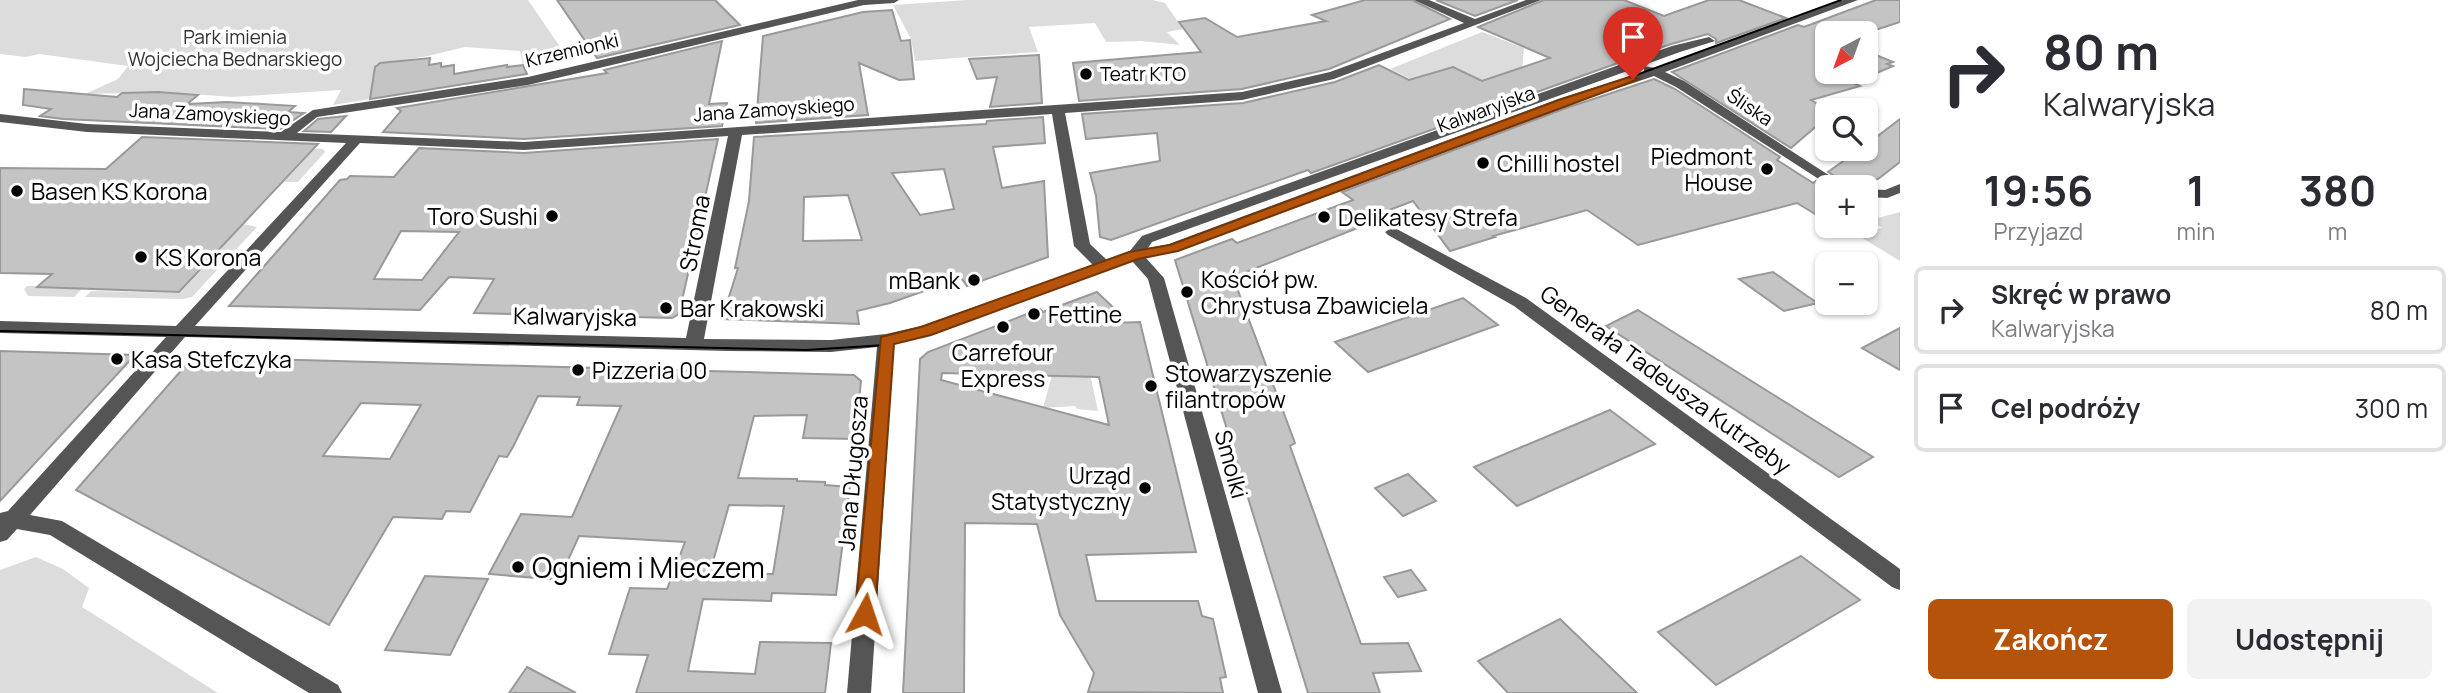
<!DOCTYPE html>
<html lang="pl">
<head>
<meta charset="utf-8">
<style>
  body { margin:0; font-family:Manrope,sans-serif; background:#f2f2f3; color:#2b2b33; height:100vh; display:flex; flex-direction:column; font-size:26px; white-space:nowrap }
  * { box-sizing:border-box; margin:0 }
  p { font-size:23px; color:#7c7c81 }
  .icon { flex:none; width:38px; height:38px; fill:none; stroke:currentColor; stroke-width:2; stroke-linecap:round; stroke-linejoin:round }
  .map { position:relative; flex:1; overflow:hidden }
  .drawer { display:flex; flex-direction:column; background:#fff; width:560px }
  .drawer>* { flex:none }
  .top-card { background:#fff; color:#2b2b33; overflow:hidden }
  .needle { width:46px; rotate:221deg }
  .tools { position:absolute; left:1815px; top:21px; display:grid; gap:14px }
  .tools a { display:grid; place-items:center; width:63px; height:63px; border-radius:10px; background:#fff; box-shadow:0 2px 5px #0004; font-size:35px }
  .pin { position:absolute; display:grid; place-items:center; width:60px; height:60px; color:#fff; margin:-72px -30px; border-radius:50% 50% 50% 0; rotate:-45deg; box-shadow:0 0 7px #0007 }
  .pin .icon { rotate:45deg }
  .me { position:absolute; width:77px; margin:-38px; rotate:5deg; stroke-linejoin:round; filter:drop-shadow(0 0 5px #0008) }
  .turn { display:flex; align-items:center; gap:24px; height:147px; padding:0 28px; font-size:32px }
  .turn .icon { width:91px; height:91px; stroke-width:2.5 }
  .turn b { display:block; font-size:49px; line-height:60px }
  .eta { display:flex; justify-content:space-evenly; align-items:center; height:119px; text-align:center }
  .eta b { font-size:42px; font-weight:700; line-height:49px }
  .action { display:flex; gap:14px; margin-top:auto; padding:14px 28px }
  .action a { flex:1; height:80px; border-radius:10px; background:#b45309; color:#fff; font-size:28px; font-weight:700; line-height:80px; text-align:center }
  .action a+a { background:#f2f2f3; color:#2b2b33 }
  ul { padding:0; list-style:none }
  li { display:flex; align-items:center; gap:21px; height:88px; margin:0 14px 10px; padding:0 14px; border:4px solid #e1e1e2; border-radius:10px }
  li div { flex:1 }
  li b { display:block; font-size:26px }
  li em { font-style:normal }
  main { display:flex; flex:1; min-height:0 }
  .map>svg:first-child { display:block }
  .green { fill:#dcdcdc }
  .building { fill:#c4c4c4; stroke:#999; stroke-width:2; fill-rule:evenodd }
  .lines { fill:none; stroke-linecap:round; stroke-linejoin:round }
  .minor { fill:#555; fill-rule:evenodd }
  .tram { stroke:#000; stroke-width:2 }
  .route { fill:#b45309; stroke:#753606; stroke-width:2 }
  .poi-dot { fill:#000; stroke:#fff; stroke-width:2.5 }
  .labels { text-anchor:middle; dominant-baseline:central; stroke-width:7; stroke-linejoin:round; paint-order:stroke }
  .far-park-label { font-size:19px; fill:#333; stroke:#fff }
  .far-street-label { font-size:19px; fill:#000; stroke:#fff }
  .far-poi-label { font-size:19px; fill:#000; stroke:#fff; text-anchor:start }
  .poi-label { font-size:23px; fill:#000; stroke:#fff; text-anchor:start }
  .street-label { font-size:23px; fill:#000; stroke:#fff }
  .near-poi-label { font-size:28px; fill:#000; stroke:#fff; text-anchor:start }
</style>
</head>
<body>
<main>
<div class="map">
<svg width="1900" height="693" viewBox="0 0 1900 693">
  <rect width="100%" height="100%" fill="#fff"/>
  <g class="green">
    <polygon points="0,0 528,0 567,57 523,65 520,51 465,47 428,56 376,64 370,99 333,105 341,90 232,97 164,92 85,94 118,79 128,66 39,54 26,57 0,54"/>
    <polygon points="967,0 1152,0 1165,3 1183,29 1167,32 1180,45 1141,41 1106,42 1095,23 1029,27 1038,52 915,61 911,39 893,5"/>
    <polygon points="1482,32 1524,48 1522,70 1486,83 1453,67 1413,80 1390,69"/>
    <polygon points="266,146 323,149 325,152 298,182 284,182 307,157"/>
    <polygon points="1900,212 1900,261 1854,233 1882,228 1870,220"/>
    <polygon points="243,224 257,227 192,297 183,299 85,297 91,291 180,293"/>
    <polygon points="27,286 36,286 35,288 82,289 74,297 28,296 24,289"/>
    <polygon points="1054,368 1089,369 1098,411 1077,409 1075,406 1043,408"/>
    <polygon points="36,557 63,569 89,588 82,607 218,693 0,693 0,570"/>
  </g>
  <g class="building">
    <polygon points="557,0 715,0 740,25 597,58"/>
    <polygon points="1365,0 1412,0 1450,19 1329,69 1242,89 1079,101 1073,63 1201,52 1179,22 1205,18 1237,37 1326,21 1312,15"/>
    <polygon points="1436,0 1518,0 1475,16"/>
    <polygon points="1544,0 1624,0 1664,16 1709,0 1739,0 1786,18 1716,43 1716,39 1708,34 1671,44 1311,173 1308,170 1111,240 1100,237 1096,196 1090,173 1160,161 1157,133 1086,139 1082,114 1243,103 1335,82 1379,65 1409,80 1453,67 1482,81 1550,58 1478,27"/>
    <polygon points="1876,0 1900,0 1900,22 1866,33 1819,33 1827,36 1827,72 1866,72 1866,51 1893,62 1887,64 1893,66 1853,83 1860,86 1811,100 1828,110 1827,117 1791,148 1672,72 1798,25 1804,27"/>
    <polygon points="892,10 901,41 910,40 914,79 899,80 859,63 868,115 756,123 763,36 863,12"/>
    <polygon points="722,41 709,104 727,103 722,126 524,139 383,132 401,111 397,108 607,73 604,70"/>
    <polygon points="1039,55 1042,103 990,107 997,77 977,79 969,59"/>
    <polygon points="430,58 429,65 441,63 441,67 454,65 454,74 507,65 507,67 523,65 527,74 370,99 375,67 380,63"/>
    <polygon points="1654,79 1675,89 1780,157 1777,160 1813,183 1816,181 1827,188 1827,211 1815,214 1797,203 1638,245 1587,210 1493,236 1495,237 1450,251 1413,201 1363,220 1368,224 1233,277 1295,443 1290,446 1361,644 1408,643 1421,671 1373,673 1380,693 1308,693 1175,260 1232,239 1237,243 1353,200 1342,192 1569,107"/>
    <polygon points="24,89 117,97 122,93 158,92 198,95 187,104 227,102 295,106 288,112 304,113 280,129 63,119 40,116 51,109 23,105"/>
    <polygon points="346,116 331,132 304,131 318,119"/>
    <path d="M1043 117 1045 143 993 147 1002 188 1044 181 1048 257 967 286 961 278 890 303 857 311 859 324 722 319 738 268H735L749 201 754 137 986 124 987 121ZM944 169 954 209 920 215 892 173ZM848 195 862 240 803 241 804 197Z"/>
    <polygon points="1900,119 1900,162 1878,179 1841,180 1828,172 1860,149 1866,149 1866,145"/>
    <polygon points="142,137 318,144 179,292 37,287 52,274 0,273 0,168 106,169"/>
    <path d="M718 139 679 314 672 318 474 313 494 279 449 277 420 310 229 306 340 180 347 179 350 176 394 177 419 148 524 153ZM401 231 459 232 422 280 374 279Z"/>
    <polygon points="1773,272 1807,296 1818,303 1784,311 1739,279"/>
    <path d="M1097 292 1118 312 1114 323 1140 322 1196 552 1086 555 1096 601H1198L1202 616 1213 619 1226 677 1220 678 1223 693 1088 692 1094 673 1060 615 1037 524 965 523 964 693H903L920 359 928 352 1040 309 1043 312ZM942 373 1099 377 1109 425 941 380Z"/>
    <polygon points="1463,298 1498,325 1368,372 1335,342"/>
    <polygon points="1638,310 1873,457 1839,477 1606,326"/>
    <polygon points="1900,328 1900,370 1862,348"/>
    <polygon points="0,351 135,355 0,501"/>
    <path d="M193 357 854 375 861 381 855 439 803 438 807 415 754 416 738 478 797 479V481L825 482V485L850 487 836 595 772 593 771 601 703 599 688 671 755 674 760 642 831 643 825 693H636L648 655 609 654 630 588 667 589 685 542 579 536 559 580 489 574 521 514 572 517 621 406 577 405 580 397 538 396 513 447 507 457 499 456 470 512 446 511 442 519 393 517 329 625 76 490ZM361 403 421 405 390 459 323 456ZM729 505 784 506 773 574 710 572Z"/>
    <polygon points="1610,410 1655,444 1517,506 1474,467"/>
    <polygon points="1408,474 1436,501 1403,516 1375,488"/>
    <polygon points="1801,556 1860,600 1716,685 1658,632"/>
    <polygon points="1411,570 1426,590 1398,597 1384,577"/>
    <polygon points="425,576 488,579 450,655 385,650"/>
    <polygon points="1560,619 1637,693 1508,693 1478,661"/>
    <polygon points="527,667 576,693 509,693"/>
  </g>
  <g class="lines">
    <g class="minor">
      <path d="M858 0H899L894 3 864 5 528 85 317 117 297 133 524 142 1242 92 1330 72 1464 23 1414 0H1429L1475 19 1526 0H1541L1334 79 1242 100 1065 113 1090 244 1107 260 1129 252 1142 236 1672 46 1709 37 1715 41 1680 52 1152 242 1148 248 1169 244 1558 99 1644 72V66L1655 68 1843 0H1858L1665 72 1684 81 1847 187H1831L1676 87 1654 76 1568 105 1179 251 1146 258 1164 278 1282 693H1258L1148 279 1132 261 931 335 894 344 871 693H847L877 347 831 352 728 351 185 337 30 515 62 521 338 685 342 693H309L50 535 17 529 7 540 0 542V513L8 511 166 337 0 333V321L176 326 346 143 87 132 0 122V114L87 124 281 132 313 110 528 77ZM1052 114 1074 246 1093 265 921 326 886 334 831 340 704 339 742 135ZM728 136 686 338 195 326 360 143 524 150Z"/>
      <polygon points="1900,184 1900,193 1887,198 1866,197 1866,189 1885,190"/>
      <polygon points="1393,227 1526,298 1900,569 1900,590 1892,587 1514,306 1388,235 1385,232"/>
    </g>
    <polyline class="tram" points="0,331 806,350 886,345 928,334 1841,0"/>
  </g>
  <polygon class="route" points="1629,77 1639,79 1178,251 1138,259 931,335 894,344 875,614 872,621 865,623 858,621 855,614 881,337 921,327 1129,252 1170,245 1559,100"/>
  <g class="poi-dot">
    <circle cx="1086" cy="74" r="7"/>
    <circle cx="1483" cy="163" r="7"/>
    <circle cx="1767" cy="169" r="7"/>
    <circle cx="17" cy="191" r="7"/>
    <circle cx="552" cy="216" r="7"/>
    <circle cx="1324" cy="217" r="7"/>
    <circle cx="141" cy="257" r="7"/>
    <circle cx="974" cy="280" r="7"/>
    <circle cx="1187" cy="292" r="7"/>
    <circle cx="666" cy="308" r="7"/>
    <circle cx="1034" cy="314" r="7"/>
    <circle cx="1003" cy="327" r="7"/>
    <circle cx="117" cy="359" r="7"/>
    <circle cx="578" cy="370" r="7"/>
    <circle cx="1151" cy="386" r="7"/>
    <circle cx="1145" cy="488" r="7"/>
    <circle cx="518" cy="567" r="7"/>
  </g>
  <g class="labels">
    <g class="far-park-label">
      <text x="235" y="37">Park imienia<tspan x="235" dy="22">Wojciecha Bednarskiego</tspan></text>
    </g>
    <g class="far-street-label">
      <text transform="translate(572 50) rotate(-13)">Krzemionki</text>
      <text transform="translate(1750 107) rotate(34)">Śliska</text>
      <text transform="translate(774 109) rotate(-4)">Jana Zamoyskiego</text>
      <text transform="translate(1486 109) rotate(-20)">Kalwaryjska</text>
      <text transform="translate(210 114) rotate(3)">Jana Zamoyskiego</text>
    </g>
    <g class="far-poi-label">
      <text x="1100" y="74">Teatr KTO</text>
    </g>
    <g class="poi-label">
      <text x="1753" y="156" text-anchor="end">Piedmont<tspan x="1753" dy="26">House</tspan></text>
      <text x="1497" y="163">Chilli hostel</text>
      <text x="31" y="191">Basen KS Korona</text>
      <text x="538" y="216" text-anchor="end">Toro Sushi</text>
      <text x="1338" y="217">Delikatesy Strefa</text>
      <text x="155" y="257">KS Korona</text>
      <text x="1201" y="279">Kościół pw.<tspan x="1201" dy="26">Chrystusa Zbawiciela</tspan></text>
      <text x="960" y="280" text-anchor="end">mBank</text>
      <text x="680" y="308">Bar Krakowski</text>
      <text x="1048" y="314">Fettine</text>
      <text x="1003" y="352" text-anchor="middle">Carrefour<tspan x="1003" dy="26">Express</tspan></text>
      <text x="131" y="359">Kasa Stefczyka</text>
      <text x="592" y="370">Pizzeria 00</text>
      <text x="1165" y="373">Stowarzyszenie<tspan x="1165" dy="26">filantropów</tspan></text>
      <text x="1131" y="475" text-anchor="end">Urząd<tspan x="1131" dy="26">Statystyczny</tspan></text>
    </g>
    <g class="street-label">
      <text transform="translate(694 233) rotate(-79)">Stroma</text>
      <text transform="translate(575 316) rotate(1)">Kalwaryjska</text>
      <text transform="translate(1666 379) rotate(36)">Generała Tadeusza Kutrzeby</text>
      <text transform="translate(1232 464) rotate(75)">Smolki</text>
      <text transform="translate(852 473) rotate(-85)">Jana Długosza</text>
    </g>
    <g class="near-poi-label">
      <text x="532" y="567">Ogniem i Mieczem</text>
    </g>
  </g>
</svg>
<div class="tools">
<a><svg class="needle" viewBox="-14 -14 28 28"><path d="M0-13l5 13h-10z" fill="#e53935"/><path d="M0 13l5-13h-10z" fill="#7c7c81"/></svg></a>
<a><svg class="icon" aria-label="search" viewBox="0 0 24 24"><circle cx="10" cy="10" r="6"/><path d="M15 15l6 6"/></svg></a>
<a>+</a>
<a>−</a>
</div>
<div class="pin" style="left:1633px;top:79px;background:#d93025"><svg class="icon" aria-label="arrive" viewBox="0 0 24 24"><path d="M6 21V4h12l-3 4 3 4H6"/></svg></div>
<svg class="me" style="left:865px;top:614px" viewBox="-20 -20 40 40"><path d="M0-17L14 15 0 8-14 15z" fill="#b45309" stroke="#fff" stroke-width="4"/></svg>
</div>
<section class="drawer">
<div class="top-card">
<div class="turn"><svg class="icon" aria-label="right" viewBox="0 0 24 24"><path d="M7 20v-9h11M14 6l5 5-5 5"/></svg><div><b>80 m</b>Kalwaryjska</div></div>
</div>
<div class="eta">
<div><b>19:56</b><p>Przyjazd</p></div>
<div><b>1</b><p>min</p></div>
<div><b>380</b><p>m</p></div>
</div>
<ul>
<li><svg class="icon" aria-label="right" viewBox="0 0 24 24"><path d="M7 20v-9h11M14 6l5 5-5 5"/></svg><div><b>Skręć w prawo</b><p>Kalwaryjska</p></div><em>80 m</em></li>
<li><svg class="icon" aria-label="arrive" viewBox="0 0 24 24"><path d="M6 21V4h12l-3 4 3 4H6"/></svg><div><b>Cel podróży</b></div><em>300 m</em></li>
</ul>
<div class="action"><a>Zakończ</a><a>Udostępnij</a></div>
</section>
</main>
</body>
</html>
